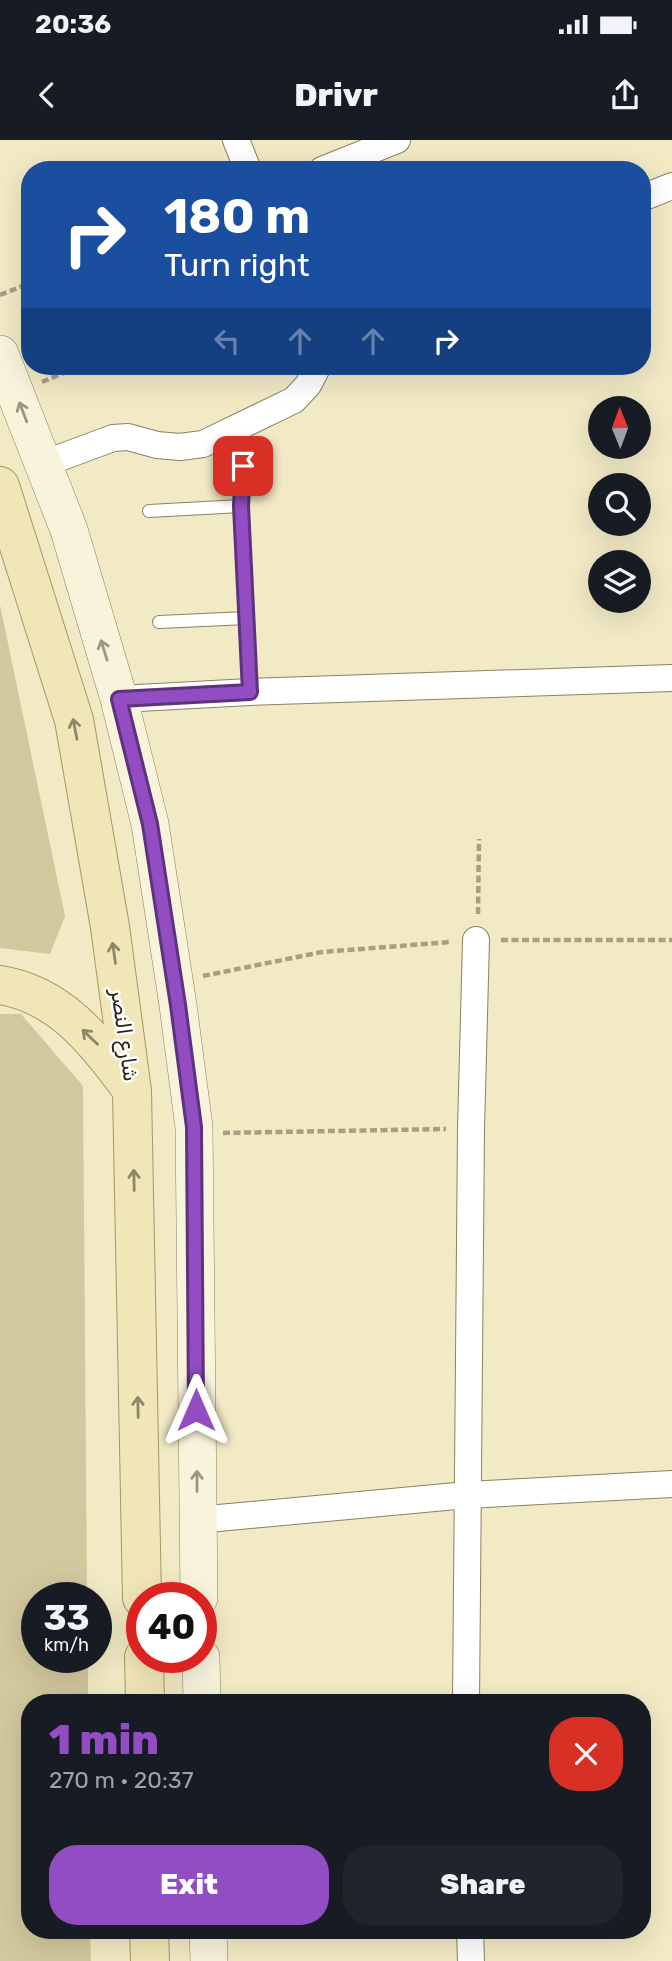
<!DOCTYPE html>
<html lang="en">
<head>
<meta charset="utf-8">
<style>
  body { margin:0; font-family:Rubik,Cairo,sans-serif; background:#20242c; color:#f1f3f6; height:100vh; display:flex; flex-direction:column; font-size:26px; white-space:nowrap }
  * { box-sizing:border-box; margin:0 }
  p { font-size:23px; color:#9ea1a6 }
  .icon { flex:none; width:38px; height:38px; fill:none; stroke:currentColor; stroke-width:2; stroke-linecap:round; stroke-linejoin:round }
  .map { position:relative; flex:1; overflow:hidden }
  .side { position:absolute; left:21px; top:1554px; width:630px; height:245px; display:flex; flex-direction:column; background:#171b24; border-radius:28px; box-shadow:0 7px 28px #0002 }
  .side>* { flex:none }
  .top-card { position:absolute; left:21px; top:21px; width:630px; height:214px; border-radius:28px; box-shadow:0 7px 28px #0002; background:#1a4fa0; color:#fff; overflow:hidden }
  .needle { width:46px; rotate:359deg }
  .fabs { position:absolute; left:588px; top:256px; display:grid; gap:14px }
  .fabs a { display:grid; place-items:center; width:63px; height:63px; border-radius:50%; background:#171b24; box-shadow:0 7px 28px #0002; font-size:35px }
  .speed { position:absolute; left:21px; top:1442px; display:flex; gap:14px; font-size:35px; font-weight:700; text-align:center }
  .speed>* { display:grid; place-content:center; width:91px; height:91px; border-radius:50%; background:#171b24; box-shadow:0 7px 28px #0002; line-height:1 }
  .speed small { font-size:18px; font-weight:400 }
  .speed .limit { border:10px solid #d22; background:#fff; color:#111 }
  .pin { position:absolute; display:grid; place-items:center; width:60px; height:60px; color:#fff; margin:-30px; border-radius:14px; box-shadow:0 4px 10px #0006 }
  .me { position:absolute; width:77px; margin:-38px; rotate:0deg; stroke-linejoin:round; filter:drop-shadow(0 0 5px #0008) }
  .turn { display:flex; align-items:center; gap:24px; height:147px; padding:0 28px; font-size:32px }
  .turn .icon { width:91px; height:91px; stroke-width:2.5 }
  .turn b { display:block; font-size:49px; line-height:60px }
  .lanes { display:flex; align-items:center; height:66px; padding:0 28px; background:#0003; justify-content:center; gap:35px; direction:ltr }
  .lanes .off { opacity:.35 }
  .round { display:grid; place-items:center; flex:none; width:74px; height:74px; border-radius:28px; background:#20242c }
  .overview { display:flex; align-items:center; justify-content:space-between; height:119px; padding:0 28px }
  h1 { font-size:42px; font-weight:800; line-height:52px; color:#924dc2 }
  .cta { display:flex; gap:14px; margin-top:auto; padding:14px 28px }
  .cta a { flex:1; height:80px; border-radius:28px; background:#924dc2; color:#fff; font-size:28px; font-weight:800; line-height:80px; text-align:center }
  .cta a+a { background:#20242c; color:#f1f3f6 }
  .status { display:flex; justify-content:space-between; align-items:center; height:49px; padding:0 35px; background:#171b24; direction:ltr }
  .status svg { height:19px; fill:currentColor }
  header { display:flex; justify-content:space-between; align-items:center; height:91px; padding:0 28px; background:#171b24; font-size:32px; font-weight:800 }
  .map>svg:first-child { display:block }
  .green { fill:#d2c89e }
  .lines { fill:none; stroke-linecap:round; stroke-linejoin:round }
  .lane-casing { stroke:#8a8260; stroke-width:14 }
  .street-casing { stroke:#8a8260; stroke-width:28 }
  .secondary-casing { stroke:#8a8260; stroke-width:38 }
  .primary-casing { stroke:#a59861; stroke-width:40 }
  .path { stroke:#a59f83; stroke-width:4.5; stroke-dasharray:7 3.5; stroke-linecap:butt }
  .lane { stroke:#fff; stroke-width:12 }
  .street { stroke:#fff; stroke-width:26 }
  .secondary { stroke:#f8f3db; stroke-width:37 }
  .primary { stroke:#f1e6b8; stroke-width:38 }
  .oneway { stroke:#9b9783 }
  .oneway2 { stroke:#8d8668 }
  .route-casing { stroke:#5f327e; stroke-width:18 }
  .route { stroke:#924dc2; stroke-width:12 }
  .labels { text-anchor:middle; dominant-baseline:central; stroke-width:5; stroke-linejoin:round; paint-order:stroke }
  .street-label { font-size:21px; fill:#292618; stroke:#fff }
</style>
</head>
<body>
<div class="status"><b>20:36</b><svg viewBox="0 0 49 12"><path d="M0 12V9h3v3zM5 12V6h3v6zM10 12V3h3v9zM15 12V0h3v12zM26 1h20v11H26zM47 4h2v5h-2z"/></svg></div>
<header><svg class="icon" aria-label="back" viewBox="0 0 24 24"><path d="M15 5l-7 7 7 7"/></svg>Drivr<svg class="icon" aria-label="share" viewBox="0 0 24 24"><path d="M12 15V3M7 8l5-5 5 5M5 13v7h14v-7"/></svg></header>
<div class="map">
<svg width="672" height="1821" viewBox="0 0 672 1821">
  <rect width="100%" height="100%" fill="#f2eac5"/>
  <g class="green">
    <polygon points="0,465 65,776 50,814 0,808"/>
    <polygon points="0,874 21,874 83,946 87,1458 37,1458 37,1517 88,1517 88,1563 30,1563 30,1790 90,1790 91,1821 0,1821"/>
  </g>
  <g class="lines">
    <defs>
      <g id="lane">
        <polyline points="244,306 241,366 250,552"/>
        <polyline points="149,371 241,366"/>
        <polyline points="159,482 247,478"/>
      </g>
      <g id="street">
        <polyline points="236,0 248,30"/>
        <polyline points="322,30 397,0"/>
        <polyline points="642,58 672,46"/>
        <polyline points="43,324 113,298 128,297 157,305 180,307 203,304 294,260 308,245 318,226"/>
        <polyline points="119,559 250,552 672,538"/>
        <polyline points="197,1380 467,1355 672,1344"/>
        <polyline points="466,1563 471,989 476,800"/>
        <polyline points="470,1790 471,1821"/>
      </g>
      <g id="secondary">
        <polyline points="0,214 69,390 119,559 150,684 178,865 194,987 199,1458"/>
        <polyline points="201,1517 202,1563"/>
        <polyline points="208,1790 209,1821"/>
      </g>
      <g id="primary">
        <polyline points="0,346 74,580 110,787 132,951 142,1458"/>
        <path d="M0 845C59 854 96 901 129 946"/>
        <polyline points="144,1517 145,1563"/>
        <polyline points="149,1790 150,1821"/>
      </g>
    </defs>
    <use href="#lane" class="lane-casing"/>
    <use href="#street" class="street-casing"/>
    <use href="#secondary" class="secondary-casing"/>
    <use href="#primary" class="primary-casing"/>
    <g class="path">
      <polyline points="0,155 30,143"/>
      <polyline points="42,242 80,226"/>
      <polyline points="478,774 479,699"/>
      <polyline points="501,800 672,800"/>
      <polyline points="203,836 322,812 450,802"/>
      <polyline points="223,993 446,989"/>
    </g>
    <use href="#lane" class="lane"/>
    <use href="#street" class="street"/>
    <use href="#secondary" class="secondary"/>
    <use href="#primary" class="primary"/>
  </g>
  <defs><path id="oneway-shaft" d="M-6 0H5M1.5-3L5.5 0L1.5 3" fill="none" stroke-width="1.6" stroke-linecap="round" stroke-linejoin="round" transform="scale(1.75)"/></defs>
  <g class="oneway">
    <use href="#oneway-shaft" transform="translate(23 272) rotate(-111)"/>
    <use href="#oneway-shaft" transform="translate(104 510) rotate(-107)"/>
    <use href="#oneway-shaft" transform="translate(197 1341) rotate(-90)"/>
  </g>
  <g class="oneway2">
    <use href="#oneway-shaft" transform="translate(75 589) rotate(-101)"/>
    <use href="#oneway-shaft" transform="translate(114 813) rotate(-98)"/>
    <use href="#oneway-shaft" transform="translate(90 897) rotate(-136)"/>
    <use href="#oneway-shaft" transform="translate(134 1040) rotate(-91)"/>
    <use href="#oneway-shaft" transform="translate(138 1267) rotate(-91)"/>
  </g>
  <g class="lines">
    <defs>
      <polyline id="route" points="196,1270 194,987 178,865 150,684 119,559 250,552 241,366 243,326"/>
    </defs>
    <use href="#route" class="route-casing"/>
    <use href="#route" class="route"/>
  </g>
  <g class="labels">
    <g class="street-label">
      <text transform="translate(125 895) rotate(82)">شارع النصر</text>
    </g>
  </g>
</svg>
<div class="fabs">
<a><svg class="needle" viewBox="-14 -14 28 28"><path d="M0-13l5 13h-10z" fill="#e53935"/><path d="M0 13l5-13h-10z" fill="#9ea1a6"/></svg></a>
<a><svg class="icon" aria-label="search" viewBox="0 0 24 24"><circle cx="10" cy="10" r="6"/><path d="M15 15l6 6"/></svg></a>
<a><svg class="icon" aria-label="layers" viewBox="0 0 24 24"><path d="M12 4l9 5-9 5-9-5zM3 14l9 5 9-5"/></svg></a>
</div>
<div class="speed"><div>33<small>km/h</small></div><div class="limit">40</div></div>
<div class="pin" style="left:243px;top:326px;background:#d93025"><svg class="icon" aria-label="arrive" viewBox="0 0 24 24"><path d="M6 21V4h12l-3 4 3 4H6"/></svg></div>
<svg class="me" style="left:196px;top:1270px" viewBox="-20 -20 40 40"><path d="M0-17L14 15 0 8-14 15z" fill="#924dc2" stroke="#fff" stroke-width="4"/></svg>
<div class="top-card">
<div class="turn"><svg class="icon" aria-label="right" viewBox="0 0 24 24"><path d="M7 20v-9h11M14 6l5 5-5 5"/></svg><div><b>180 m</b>Turn right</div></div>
<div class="lanes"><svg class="icon off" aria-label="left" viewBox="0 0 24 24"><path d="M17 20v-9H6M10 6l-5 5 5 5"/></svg><svg class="icon off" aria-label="ahead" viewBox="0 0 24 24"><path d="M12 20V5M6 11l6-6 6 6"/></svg><svg class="icon off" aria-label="ahead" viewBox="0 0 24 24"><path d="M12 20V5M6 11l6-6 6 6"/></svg><svg class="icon" aria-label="right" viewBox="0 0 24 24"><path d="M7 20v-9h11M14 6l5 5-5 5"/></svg></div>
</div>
<section class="side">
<div class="overview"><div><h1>1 min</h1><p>270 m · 20:37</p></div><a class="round" style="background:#d93025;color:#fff"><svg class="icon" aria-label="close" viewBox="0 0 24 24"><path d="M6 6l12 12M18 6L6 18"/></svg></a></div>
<div class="cta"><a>Exit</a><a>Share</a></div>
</section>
</div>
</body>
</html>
